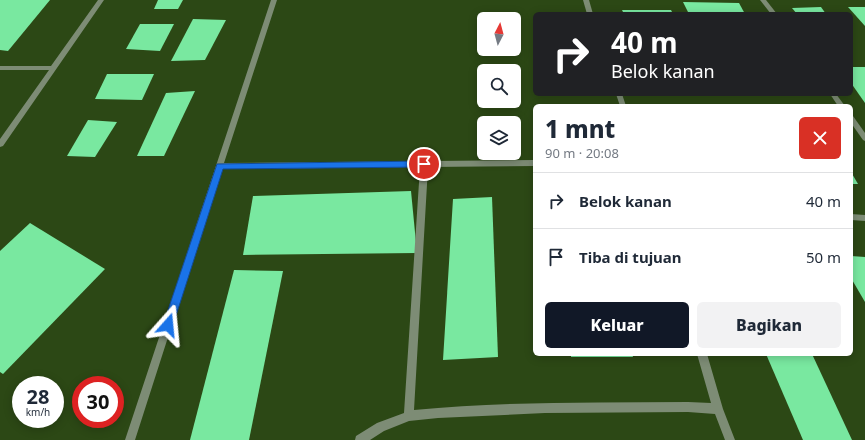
<!DOCTYPE html>
<html lang="id">
<head>
<meta charset="utf-8">
<style>
  body { margin:0; font-family:"Noto Sans",sans-serif; background:#f2f2f3; color:#1f2937; height:100vh; display:flex; flex-direction:column; font-size:15px; white-space:nowrap }
  * { box-sizing:border-box; margin:0 }
  p { font-size:13px; color:#747a83 }
  .icon { flex:none; width:22px; height:22px; fill:none; stroke:currentColor; stroke-width:2; stroke-linecap:round; stroke-linejoin:round }
  .map { position:relative; flex:1; overflow:hidden }
  .drawer { position:absolute; left:533px; top:104px; width:320px; height:252px; display:flex; flex-direction:column; background:#fff; border-radius:6px; box-shadow:0 2px 10px #0003 }
  .drawer>* { flex:none }
  .guide { position:absolute; left:533px; top:12px; width:320px; height:84px; border-radius:6px; box-shadow:0 2px 10px #0003; background:#202124; color:#fff; overflow:hidden }
  .needle { width:26px; rotate:6deg }
  .fabs { position:absolute; left:477px; top:12px; display:grid; gap:8px }
  .fabs a { display:grid; place-items:center; width:44px; height:44px; border-radius:6px; background:#fff; box-shadow:0 2px 10px #0003; font-size:20px }
  .speed { position:absolute; left:12px; top:376px; display:flex; gap:8px; font-size:20px; font-weight:700; text-align:center }
  .speed>* { display:grid; place-content:center; width:52px; height:52px; border-radius:50%; background:#fff; box-shadow:0 2px 10px #0003; line-height:1 }
  .speed small { font-size:10px; font-weight:400 }
  .speed .limit { border:6px solid #d22; background:#fff; color:#111 }
  .pin { position:absolute; display:grid; place-items:center; width:34px; height:34px; color:#fff; margin:-17px; border:2px solid #fff; border-radius:50%; box-shadow:0 1px 4px #0007 }
  .me { position:absolute; width:44px; margin:-22px; rotate:18deg; stroke-linejoin:round; filter:drop-shadow(0 0 3px #0008) }
  .turn { display:flex; align-items:center; gap:14px; height:84px; padding:0 12px; font-size:18px }
  .turn .icon { width:52px; height:52px; stroke-width:2.5 }
  .turn b { display:block; font-size:28px; line-height:34px }
  .round { display:grid; place-items:center; flex:none; width:42px; height:42px; border-radius:6px; background:#f2f2f3 }
  .headline { display:flex; align-items:center; justify-content:space-between; height:68px; padding:0 12px }
  h1 { font-size:24px; font-weight:800; line-height:30px }
  .cta { display:flex; gap:8px; margin-top:auto; padding:8px 12px }
  .cta a { flex:1; height:46px; border-radius:6px; background:#111827; color:#fff; font-size:16px; font-weight:800; line-height:46px; text-align:center }
  .cta a+a { background:#f2f2f3; color:#1f2937 }
  ul { padding:0; list-style:none }
  li { display:flex; align-items:center; gap:12px; height:56px; padding:0 12px; border-top:1px solid #e0e1e3 }
  li div { flex:1 }
  li b { display:block; font-size:15px }
  li em { font-style:normal }
  .map>svg:first-child { display:block }
  .building { fill:#79e8a0 }
  .lines { fill:none; stroke-linecap:round; stroke-linejoin:round }
  .street { fill:#7d8c75; fill-rule:evenodd }
  .route { fill:#1a73e8; stroke:#114b97 }
</style>
</head>
<body>
<div class="map">
<svg width="865" height="440" viewBox="0 0 865 440">
  <rect width="100%" height="100%" fill="#2c4815"/>
  <g class="building">
    <polygon points="0,0 50,0 8,51 0,50"/>
    <polygon points="158,0 183,0 178,9 154,9"/>
    <polygon points="683,2 739,3 745,14 689,14"/>
    <polygon points="821,7 826,14 797,14 792,8"/>
    <polygon points="848,7 865,7 865,26"/>
    <polygon points="622,10 671,10 673,14 624,14"/>
    <polygon points="193,19 226,20 205,60 171,61"/>
    <polygon points="140,24 174,24 160,51 126,49"/>
    <polygon points="851,67 865,67 865,103 851,83"/>
    <polygon points="107,74 154,74 142,100 95,99"/>
    <polygon points="195,91 164,156 137,156 166,93"/>
    <polygon points="88,120 117,122 95,157 67,156"/>
    <polygon points="851,172 858,184 851,184"/>
    <polygon points="411,191 417,253 243,255 253,196"/>
    <polygon points="492,197 498,357 443,360 453,199"/>
    <polygon points="30,223 105,269 3,374 0,372 0,251"/>
    <polygon points="851,256 865,257 865,302 851,278"/>
    <polygon points="234,270 283,271 249,440 190,440"/>
    <polygon points="571,354 632,354 633,357 571,357"/>
    <polygon points="766,354 812,354 852,440 803,440"/>
  </g>
  <g class="lines">
    <g class="street">
      <polygon points="98,0 104,0 3,146 0,147 0,139 49,70 0,70 0,66 51,66"/>
      <path d="M271 0H277L224 163 535 160V166L428 167 414 410C505 401 597 403 688 402L711 403 697 354H707L723 409 735 440H725L715 414 688 412 545 413 438 418 409 421 384 431 370 440H355L356 436 377 423 404 413 420 167 222 169 135 440H125Z"/>
      <polygon points="583,0 589,0 593,14 587,14"/>
      <polygon points="760,0 766,0 777,14 771,14"/>
      <polygon points="616,94 622,94 626,106 620,106"/>
      <polygon points="830,94 836,94 845,106 838,106"/>
      <polygon points="851,116 853,116 865,133 865,141 863,140 851,123"/>
      <polygon points="851,214 865,215 865,221 851,220"/>
    </g>
  </g>
  <polygon class="route" points="424,161 428,164 424,167 223,169 173,325 172,328 168,330 164,328 163,325 217,164"/>
</svg>
<div class="fabs">
<a><svg class="needle" viewBox="-14 -14 28 28"><path d="M0-13l5 13h-10z" fill="#e53935"/><path d="M0 13l5-13h-10z" fill="#747a83"/></svg></a>
<a><svg class="icon" aria-label="search" viewBox="0 0 24 24"><circle cx="10" cy="10" r="6"/><path d="M15 15l6 6"/></svg></a>
<a><svg class="icon" aria-label="layers" viewBox="0 0 24 24"><path d="M12 4l9 5-9 5-9-5zM3 14l9 5 9-5"/></svg></a>
</div>
<div class="speed"><div>28<small>km/h</small></div><div class="limit">30</div></div>
<div class="pin" style="left:424px;top:164px;background:#d93025"><svg class="icon" aria-label="arrive" viewBox="0 0 24 24"><path d="M6 21V4h12l-3 4 3 4H6"/></svg></div>
<svg class="me" style="left:168px;top:325px" viewBox="-20 -20 40 40"><path d="M0-17L14 15 0 8-14 15z" fill="#1a73e8" stroke="#fff" stroke-width="4"/></svg>
<div class="guide">
<div class="turn"><svg class="icon" aria-label="right" viewBox="0 0 24 24"><path d="M7 20v-9h11M14 6l5 5-5 5"/></svg><div><b>40 m</b>Belok kanan</div></div>
</div>
<section class="drawer">
<div class="headline"><div><h1>1 mnt</h1><p>90 m · 20:08</p></div><a class="round" style="background:#d93025;color:#fff"><svg class="icon" aria-label="close" viewBox="0 0 24 24"><path d="M6 6l12 12M18 6L6 18"/></svg></a></div>
<ul>
<li><svg class="icon" aria-label="right" viewBox="0 0 24 24"><path d="M7 20v-9h11M14 6l5 5-5 5"/></svg><div><b>Belok kanan</b></div><em>40 m</em></li>
<li><svg class="icon" aria-label="arrive" viewBox="0 0 24 24"><path d="M6 21V4h12l-3 4 3 4H6"/></svg><div><b>Tiba di tujuan</b></div><em>50 m</em></li>
</ul>
<div class="cta"><a>Keluar</a><a>Bagikan</a></div>
</section>
</div>
</body>
</html>
